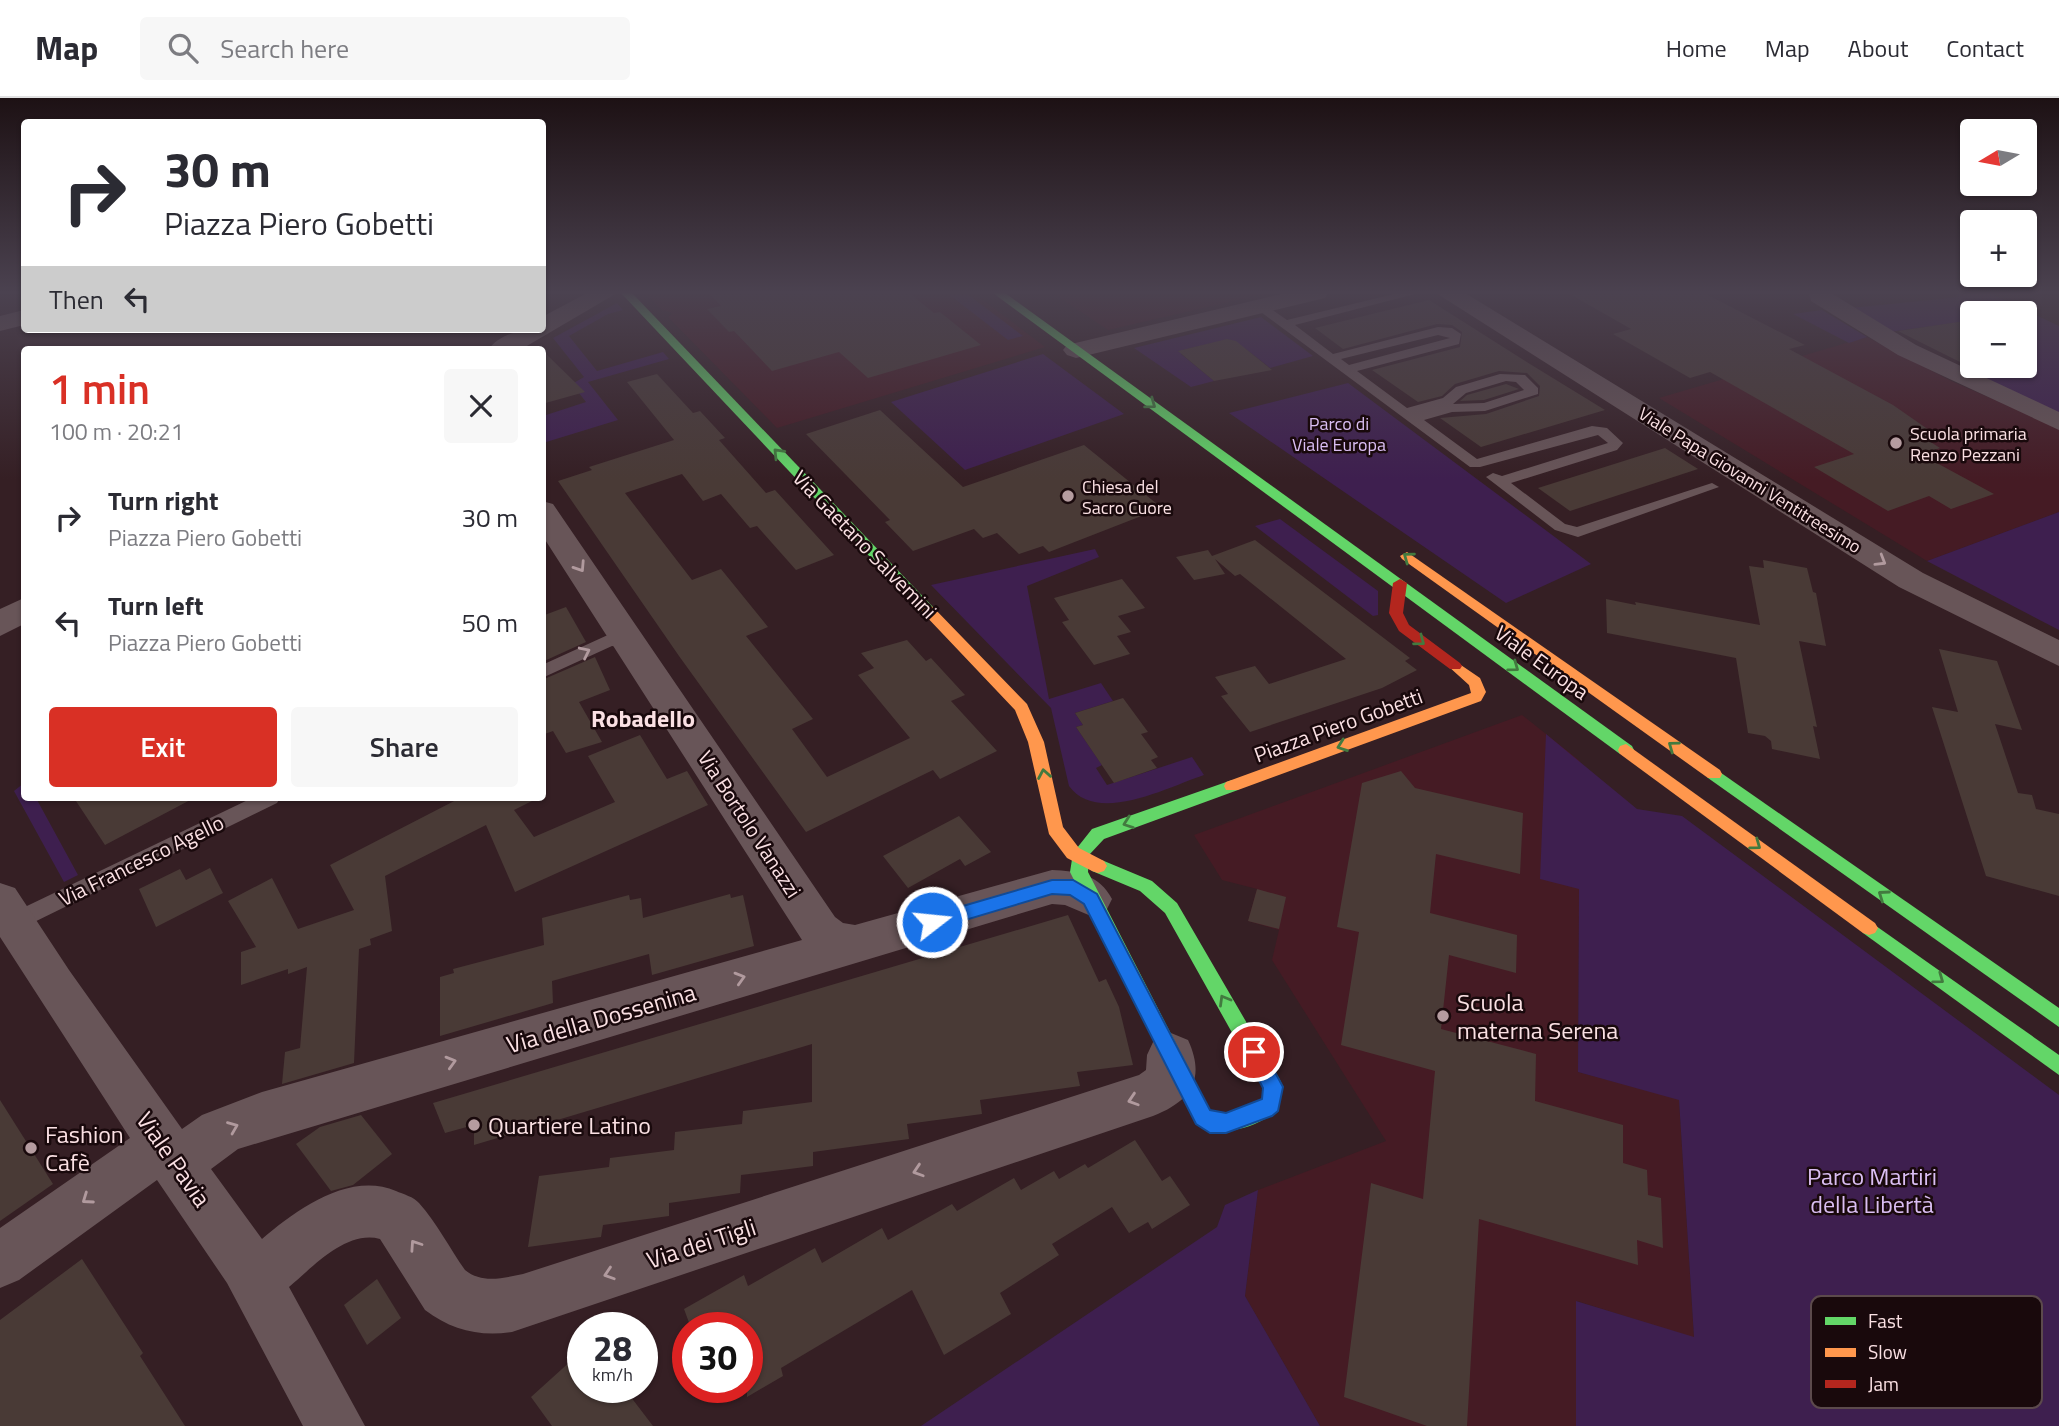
<!DOCTYPE html>
<html lang="en">
<head>
<meta charset="utf-8">
<style>
  body { margin:0; font-family:"Titillium Web",sans-serif; background:#f7f7f7; color:#2b2b33; height:100vh; display:flex; flex-direction:column; font-size:26px; white-space:nowrap }
  * { box-sizing:border-box; margin:0 }
  p { font-size:23px; color:#7c7c81 }
  .icon { flex:none; width:38px; height:38px; fill:none; stroke:currentColor; stroke-width:2; stroke-linecap:round; stroke-linejoin:round }
  .map { position:relative; flex:1; overflow:hidden }
  .side { position:absolute; left:21px; top:248px; width:525px; height:455px; display:flex; flex-direction:column; background:#fff; border-radius:7px; box-shadow:0 2px 5px #0004 }
  .side>* { flex:none }
  .hud { position:absolute; left:21px; top:21px; width:525px; height:214px; border-radius:7px; box-shadow:0 2px 5px #0004; background:#fff; color:#2b2b33; overflow:hidden }
  .needle { width:46px; rotate:260deg }
  .buttons { position:absolute; left:1960px; top:21px; display:grid; gap:14px }
  .buttons a { display:grid; place-items:center; width:77px; height:77px; border-radius:7px; background:#fff; box-shadow:0 2px 5px #0004; font-size:35px }
  .speed { position:absolute; left:567px; top:1214px; display:flex; gap:14px; font-size:35px; font-weight:700; text-align:center }
  .speed>* { display:grid; place-content:center; width:91px; height:91px; border-radius:50%; background:#fff; box-shadow:0 2px 5px #0004; line-height:1 }
  .speed small { font-size:18px; font-weight:400 }
  .speed .limit { border:10px solid #d22; background:#fff; color:#111 }
  .pin { position:absolute; display:grid; place-items:center; width:60px; height:60px; color:#fff; margin:-30px; border:4px solid #fff; border-radius:50%; box-shadow:0 2px 7px #0007 }
  .me { position:absolute; width:77px; margin:-38px; rotate:74deg; stroke-linejoin:round; filter:drop-shadow(0 0 5px #0008) }
  .turn { display:flex; align-items:center; gap:24px; height:147px; padding:0 28px; font-size:32px }
  .turn .icon { width:91px; height:91px; stroke-width:2.5 }
  .turn b { display:block; font-size:49px; line-height:60px }
  .then { display:flex; align-items:center; height:66px; padding:0 28px; background:#0003; gap:14px; font-size:26px }
  .round { display:grid; place-items:center; flex:none; width:74px; height:74px; border-radius:7px; background:#f7f7f7 }
  .summary { display:flex; align-items:center; justify-content:space-between; height:119px; padding:0 28px }
  h1 { font-size:42px; font-weight:600; line-height:52px; color:#d93025 }
  .cta { display:flex; gap:14px; margin-top:auto; padding:14px 28px }
  .cta a { flex:1; height:80px; border-radius:7px; background:#d93025; color:#fff; font-size:28px; font-weight:600; line-height:80px; text-align:center }
  .cta a+a { background:#f7f7f7; color:#2b2b33 }
  ul { padding:0; list-style:none }
  li { display:flex; align-items:center; gap:21px; height:105px; padding:0 28px }
  li div { flex:1 }
  li b { display:block; font-size:26px }
  li em { font-style:normal }
  header { display:flex; align-items:center; gap:42px; box-sizing:border-box; height:98px; padding:0 35px; background:#fff; border-bottom:2px solid #e1e1e2 }
  header strong { font-size:33px }
  nav { display:flex; gap:38px; margin-inline-start:auto; font-size:24px }
  .search { width:490px; height:63px; background:#f7f7f7; display:flex; align-items:center; gap:18px; box-sizing:border-box; padding:0 24px; border-radius:7px; color:#7c7c81; font-size:26px }
  .map>svg:first-child { display:block }
  .built { fill:#451b24 }
  .green { fill:#3e1f4f }
  .building { fill:#493a36 }
  .lines { fill:none; stroke-linecap:round; stroke-linejoin:round }
  .lane { fill:#685558; fill-rule:evenodd }
  .street { fill:#685558; fill-rule:evenodd }
  .fast { fill:#63d668; fill-rule:evenodd }
  .slow { fill:#ff974d; fill-rule:evenodd }
  .jam { fill:#b3261e; fill-rule:evenodd }
  .oneway { stroke:#427a3f }
  .oneway2 { stroke:#b19a9e }
  .route { fill:#1a73e8; stroke:#114b97; stroke-width:2 }
  .poi-dot { fill:#b59ca0; stroke:#19090c; stroke-width:2.5 }
  .labels { text-anchor:middle; dominant-baseline:central; stroke-width:5; stroke-linejoin:round; paint-order:stroke }
  .far-park-label { font-size:18px; fill:#dabef3; stroke:#19090c }
  .far-poi-label { font-size:18px; fill:#fae0e3; stroke:#19090c; text-anchor:start }
  .far-street-label { font-size:18px; fill:#fae0e3; stroke:#19090c }
  .street-label { font-size:21px; fill:#fae0e3; stroke:#19090c }
  .quarter-label { font-size:24px; font-weight:bold; fill:#fae0e3; stroke:#19090c }
  .near-poi-label { font-size:24px; fill:#fae0e3; stroke:#19090c; text-anchor:start }
  .near-street-label { font-size:24px; fill:#fae0e3; stroke:#19090c }
  .near-park-label { font-size:24px; fill:#dabef3; stroke:#19090c }
  .key { fill:#19090c; stroke:#5c4a4c; stroke-width:2 }
  .key-label { font-size:19px; fill:#fae0e3 }
</style>
</head>
<body>
<header>
<strong>Map</strong>
<div class="search"><svg class="icon" aria-label="search" viewBox="0 0 24 24"><circle cx="10" cy="10" r="6"/><path d="M15 15l6 6"/></svg>Search here</div>
<nav><a>Home</a><a>Map</a><a>About</a><a>Contact</a></nav>
</header>
<div class="map">
<svg width="2059" height="1328" viewBox="0 0 2059 1328">
  <rect width="100%" height="100%" fill="#351f24"/>
  <g class="built">
    <polygon points="645,195 974,195 1045,249 777,330 668,219 672,216 670,214 662,212"/>
    <polygon points="1053,195 1268,195 1108,232"/>
    <polygon points="1867,239 1951,283 2059,330 2059,414 1927,463 1659,300"/>
    <polygon points="1522,617 1580,663 1578,974 1679,1001 1694,1240 1577,1203 1576,1328 1320,1328 1245,1198 1258,1092 1386,1043 1272,862 1279,832 1248,823 1257,791 1222,782 1194,737"/>
  </g>
  <g class="green">
    <polygon points="947,195 966,195 1023,238 1008,242"/>
    <polygon points="1955,195 1989,195 2059,228 2059,318 1967,276 1998,268 2025,268 2025,215 1972,215 1972,225 1967,223 1890,234 1851,210 1959,199"/>
    <polygon points="617,205 623,212 608,216 569,238 597,273 663,254 669,261 588,284 618,322 543,345 543,318 586,304 572,286 584,279 553,240"/>
    <polygon points="1822,212 1867,239 1849,245 1793,216"/>
    <path d="M1261 219 1313 258 1270 270C1227 236 1235 240 1183 252L1181 256 1214 283 1191 289 1134 250Z"/>
    <polygon points="1043,256 1124,316 965,372 891,304"/>
    <polygon points="1348,285 1591,466 1506,505 1229,315"/>
    <polygon points="2059,414 2059,532 1927,463"/>
    <polygon points="1280,421 1378,493 1378,517 1373,518 1255,428"/>
    <path d="M1095 451 1099 459 1027 488 1049 601 1101 585 1113 603 1075 615 1083 627 1076 629 1102 667 1096 670 1107 687 1192 659 1204 677C1168 689 1097 727 1069 688L1051 610 931 487Z"/>
    <polygon points="1546,636 1637,711 1682,718 2059,997 2059,1328 1576,1328 1576,1203 1694,1239 1679,1002 1578,974 1579,791 1540,781"/>
    <polygon points="24,685 24,700 36,700 78,777 64,784 14,693"/>
    <polygon points="1258,1092 1245,1198 1320,1328 921,1328 1217,1129 1225,1107"/>
  </g>
  <g class="building">
    <polygon points="709,195 909,195 934,215 940,214 981,247 868,280 839,254 772,273 734,233 729,234 707,211 721,208"/>
    <polygon points="1568,195 1704,195 1805,247 1789,251 1893,307 1939,339 1926,341 1940,350 1922,357 1994,396 1951,411 1929,398 1888,413 1814,369 1854,356 1710,274 1690,280 1613,236 1631,231"/>
    <polygon points="1429,202 1530,266 1605,312 1481,349 1440,320 1486,316 1539,298 1540,288 1527,275 1499,273 1455,286 1442,298 1418,304 1372,272 1460,249 1462,234 1452,227 1437,226 1343,251 1315,230"/>
    <polygon points="1972,222 1972,270 1898,233"/>
    <polygon points="1227,241 1236,243 1272,272 1214,283 1178,253"/>
    <polygon points="542,252 585,294 542,306"/>
    <polygon points="657,276 693,315 700,313 725,340 719,342 766,395 775,392 834,457 796,472 757,428 750,430 721,396 703,403 682,376 625,395 692,482 721,471 768,529 746,538 813,621 792,631 827,679 910,640 858,577 874,570 861,555 907,542 926,563 931,560 965,597 951,603 997,653 940,681 933,672 806,734 679,558 558,383 592,372 589,369 674,342 627,284"/>
    <polygon points="1506,286 1519,291 1484,302 1460,303 1467,297"/>
    <polygon points="880,312 963,389 1084,347 1162,410 1049,454 1043,448 1019,456 997,435 983,440 974,431 913,453 885,424 890,422 806,336"/>
    <polygon points="1665,350 1698,371 1570,413 1538,390"/>
    <polygon points="1255,442 1410,560 1405,563 1417,572 1382,590 1250,634 1221,598 1228,596 1215,579 1255,568 1269,586 1346,561 1240,476 1235,478 1215,461 1225,476 1194,482 1176,459 1208,452 1212,458"/>
    <polygon points="1763,462 1807,470 1813,494 1816,495 1826,548 1799,543 1817,629 1813,628 1820,661 1772,651 1771,643 1765,638 1748,635 1736,560 1607,535 1606,501 1636,507 1635,504 1760,527 1749,468 1764,470"/>
    <polygon points="1122,481 1145,510 1118,518 1131,534 1117,538 1130,556 1094,567 1062,524 1069,522 1054,500"/>
    <polygon points="566,509 586,544 542,564 542,518"/>
    <polygon points="1939,551 1997,563 2022,632 1995,626 2018,695 2032,697 2036,711 2059,716 2059,798 1986,778 1932,609 1958,614"/>
    <polygon points="595,559 610,592 579,604 602,644 566,655 553,633 542,637 542,582"/>
    <polygon points="1123,600 1148,634 1141,636 1158,659 1151,662 1157,670 1114,685 1076,629 1083,627 1075,615"/>
    <polygon points="640,637 667,681 687,673 708,707 515,794 486,727 385,778 392,833 370,841 371,847 359,851 354,965 282,986 285,954 300,950 307,869 288,876 288,871 241,887 241,854 256,849 228,803 272,780 298,831 354,812 330,767 460,700 538,700 514,712 534,739 615,704 588,658"/>
    <polygon points="1401,673 1415,690 1523,715 1520,776 1436,756 1430,815 1517,837 1516,875 1449,857 1441,931 1536,956 1535,1003 1623,1027 1623,1065 1647,1072 1648,1097 1661,1100 1663,1150 1637,1142 1638,1167 1479,1121 1467,1328 1427,1328 1344,1299 1371,1085 1423,1101 1435,973 1341,947 1359,834 1337,829 1362,685"/>
    <polygon points="74,700 194,700 105,747"/>
    <polygon points="959,718 991,754 965,768 960,761 908,790 883,758"/>
    <polygon points="210,770 223,795 156,829 139,791 180,771 186,782"/>
    <polygon points="1257,791 1286,799 1279,831 1248,823"/>
    <polygon points="730,796 731,800 743,797 754,848 652,877 649,856 552,883 553,905 440,938 440,879 454,875 453,871 544,847 542,820 629,797 630,802 641,800 643,820"/>
    <polygon points="1068,817 1099,884 1106,881 1119,909 1133,967 1077,974 1080,988 980,1002 982,1016 907,1026 909,1041 813,1054 813,1068 741,1077 740,1095 669,1105 669,1118 603,1127 601,1139 528,1149 539,1078 609,1069 610,1060 674,1052 675,1034 742,1026 743,1013 812,1004 812,946 474,1047 474,1027 445,1035 433,1005"/>
    <polygon points="0,1002 53,1086 0,1123"/>
    <polygon points="361,1017 392,1056 353,1087 331,1093 296,1046 320,1029"/>
    <polygon points="1135,1042 1162,1083 1170,1078 1190,1107 1152,1131 1148,1124 1129,1135 1112,1109 1052,1146 1059,1157 1000,1195 1011,1216 944,1257 912,1192 781,1270 783,1278 747,1299 747,1230 691,1230 684,1211 744,1177 748,1188 815,1150 822,1165 882,1130 888,1142 952,1106 957,1113 1014,1080 1021,1092 1054,1073 1059,1081 1085,1066 1088,1070"/>
    <polygon points="82,1161 143,1255 140,1258 185,1328 0,1328 0,1222"/>
    <polygon points="377,1181 401,1220 367,1247 344,1207"/>
    <polygon points="583,1252 583,1290 624,1290 653,1328 552,1328 531,1299"/>
  </g>
  <g class="lines">
    <g class="lane">
      <path d="M1398 195 1415 196 1295 227 1333 256 1438 229 1452 230 1461 236 1459 246 1357 273 1407 310 1443 300 1456 289 1500 276 1525 277 1538 290V296L1485 313 1452 314 1424 322 1477 361 1592 328 1607 330 1623 345 1617 352 1511 385 1565 426 1577 429 1712 385 1719 389 1578 439 1555 432 1486 379 1493 375 1502 378 1608 345 1598 337 1480 369H1470L1254 209 1264 206 1287 222ZM1438 237 1450 240 1349 267 1341 261ZM1506 283 1516 284 1524 292 1484 305 1453 306 1466 295Z"/>
      <polygon points="610,536 630,538 639,544 630,550 612,548 542,580 542,567"/>
      <polygon points="252,700 280,700 277,705 20,831 12,834 4,831 1,825 4,819"/>
    </g>
    <g class="street">
      <path d="M587 195H617L520 252H488C500 235 524 231 542 231V219Z"/>
      <polygon points="1286,195 1329,195 1325,200 1076,260 1067,257 1063,252 1067,247"/>
      <polygon points="1436,195 1465,195 1923,475 2059,542 2059,568 1899,489"/>
      <polygon points="1809,195 1831,195 1916,247 2059,314 2059,332 1898,257 1811,203"/>
      <polygon points="24,212 24,227 0,233 0,218"/>
      <path d="M542 403 553 406 835 819 843 825 855 827 1052 772C1077 773 1100 777 1112 801L1106 813 1091 818 1065 807 1052 806 238 1051 211 1071 262 1141C296 1112 349 1073 396 1093 403 1096 414 1099 419 1105 437 1125 450 1151 465 1172 482 1186 503 1180 523 1176L1139 977 1146 972 1147 957 1154 942 1171 935 1188 942C1206 981 1191 1003 1153 1018L512 1234C480 1239 451 1232 425 1212L380 1141C346 1132 313 1169 289 1189L365 1328H303L227 1185 157 1082 19 1182 0 1190V1130L130 1040 0 839V785L15 790 69 872 182 1031 202 1017 262 994 802 842 542 437Z"/>
      <polygon points="24,500 24,526 0,538 0,511"/>
    </g>
    <g class="fast">
      <polygon points="621,195 632,195 933,509 935,512 933,515 923,515"/>
      <polygon points="993,195 1005,195 1632,648 1634,652 1632,656 1620,656"/>
      <polygon points="1714,670 2059,910 2059,929 1708,680 1706,676 1708,672"/>
      <path d="M1232 682 1238 684 1240 688 1238 692 1104 741 1089 757 1088 774 1210 1012C1229 1018 1245 1012 1262 1001L1263 990 1165 815 1140 793 1092 773 1089 768 1092 763 1098 761 1104 763 1152 783 1177 805 1280 982 1283 989 1278 1013C1251 1031 1227 1039 1196 1026L1070 774 1073 755 1092 731Z"/>
      <polygon points="1869,823 2059,957 2059,977 1863,835 1860,830 1863,825"/>
    </g>
    <g class="slow">
      <polygon points="1407,454 1720,672 1722,676 1720,680 1708,680 1402,461 1400,458"/>
      <polygon points="928,508 933,509 1027,606 1044,644 1063,729 1079,750 1104,763 1107,768 1104,773 1098,775 1092,773 1067,760 1049,736 1028,644 1015,612 923,515 921,512"/>
      <polygon points="1455,563 1480,580 1486,594 1481,603 1238,692 1226,692 1224,688 1226,684 1471,595 1469,587 1448,568"/>
      <polygon points="1626,646 1875,825 1878,830 1875,835 1869,837 1863,835 1620,656 1618,652 1620,648"/>
    </g>
    <polygon class="jam" points="1400,481 1407,485 1403,515 1409,527 1460,565 1462,568 1460,571 1450,571 1399,533 1389,515 1393,485"/>
  </g>
  <defs><path id="oneway-chevron" d="M-2-3.5L2.5 0L-2 3.5" fill="none" stroke-width="1.6" stroke-linecap="round" stroke-linejoin="round" transform="scale(1.75)"/></defs>
  <g class="oneway">
    <use href="#oneway-chevron" transform="translate(1151 306) rotate(36)"/>
    <use href="#oneway-chevron" transform="translate(778 355) rotate(-134)"/>
    <use href="#oneway-chevron" transform="translate(1408 459) rotate(-144)"/>
    <use href="#oneway-chevron" transform="translate(1420 543) rotate(37)"/>
    <use href="#oneway-chevron" transform="translate(1514 569) rotate(36)"/>
    <use href="#oneway-chevron" transform="translate(1342 648) rotate(160)"/>
    <use href="#oneway-chevron" transform="translate(1673 648) rotate(-144)"/>
    <use href="#oneway-chevron" transform="translate(1044 676) rotate(-100)"/>
    <use href="#oneway-chevron" transform="translate(1128 725) rotate(160)"/>
    <use href="#oneway-chevron" transform="translate(1756 747) rotate(36)"/>
    <use href="#oneway-chevron" transform="translate(1883 797) rotate(-145)"/>
    <use href="#oneway-chevron" transform="translate(1939 881) rotate(36)"/>
    <use href="#oneway-chevron" transform="translate(1224 902) rotate(-120)"/>
  </g>
  <g class="oneway2">
    <use href="#oneway-chevron" transform="translate(1881 463) rotate(31)"/>
    <use href="#oneway-chevron" transform="translate(580 469) rotate(57)"/>
    <use href="#oneway-chevron" transform="translate(585 554) rotate(-26)"/>
    <use href="#oneway-chevron" transform="translate(740 880) rotate(-16)"/>
    <use href="#oneway-chevron" transform="translate(451 964) rotate(-16)"/>
    <use href="#oneway-chevron" transform="translate(1133 1002) rotate(162)"/>
    <use href="#oneway-chevron" transform="translate(233 1029) rotate(-22)"/>
    <use href="#oneway-chevron" transform="translate(918 1073) rotate(162)"/>
    <use href="#oneway-chevron" transform="translate(87 1101) rotate(145)"/>
    <use href="#oneway-chevron" transform="translate(415 1147) rotate(-124)"/>
    <use href="#oneway-chevron" transform="translate(609 1176) rotate(162)"/>
  </g>
  <linearGradient id="sky" x2="0" y2="1"><stop stop-color="#1d1114"/><stop offset="0.51" stop-color="#4b4250"/><stop offset="1" stop-color="#4b4250" stop-opacity="0"/></linearGradient>
  <rect width="2059" height="381" fill="url(#sky)"/>
  <polygon class="route" points="1052,782 1073,782 1097,796 1210,1012 1226,1015 1262,1001 1263,990 1244,954 1247,948 1254,945 1261,948 1283,989 1278,1013 1272,1018 1226,1035 1210,1035 1196,1026 1084,806 1070,797 1052,796 932,832 923,824 932,817"/>
  <g class="poi-dot">
    <circle cx="1896" cy="345" r="7"/>
    <circle cx="1068" cy="398" r="7"/>
    <circle cx="1443" cy="918" r="7"/>
    <circle cx="474" cy="1027" r="7"/>
    <circle cx="31" cy="1050" r="7"/>
  </g>
  <g class="labels">
    <g class="far-park-label">
      <text x="1339" y="325">Parco di<tspan x="1339" dy="21">Viale Europa</tspan></text>
    </g>
    <g class="far-poi-label">
      <text x="1910" y="335">Scuola primaria<tspan x="1910" dy="21">Renzo Pezzani</tspan></text>
      <text x="1082" y="388">Chiesa del<tspan x="1082" dy="21">Sacro Cuore</tspan></text>
    </g>
    <g class="far-street-label">
      <text transform="translate(1750 382) rotate(32)">Viale Papa Giovanni Ventitreesimo</text>
    </g>
    <g class="street-label">
      <text transform="translate(865 446) rotate(46)">Via Gaetano Salvemini</text>
      <text transform="translate(1542 564) rotate(36)">Viale Europa</text>
      <text transform="translate(1338 627) rotate(-20)">Piazza Piero Gobetti</text>
      <text transform="translate(750 726) rotate(57)">Via Bortolo Vanazzi</text>
      <text transform="translate(141 762) rotate(-26)">Via Francesco Agello</text>
    </g>
    <g class="quarter-label">
      <text x="643" y="620">Robadello</text>
    </g>
    <g class="near-poi-label">
      <text x="1457" y="904">Scuola<tspan x="1457" dy="28">materna Serena</tspan></text>
      <text x="488" y="1027">Quartiere Latino</text>
      <text x="45" y="1036">Fashion<tspan x="45" dy="28">Cafè</tspan></text>
    </g>
    <g class="near-street-label">
      <text transform="translate(601 920) rotate(-16)">Via della Dossenina</text>
      <text transform="translate(174 1061) rotate(55)">Viale Pavia</text>
      <text transform="translate(701 1145) rotate(-18)">Via dei Tigli</text>
    </g>
    <g class="near-park-label">
      <text x="1872" y="1078">Parco Martiri<tspan x="1872" dy="28">della Libertà</tspan></text>
    </g>
  </g>
  <rect x="1811" y="1198" width="231" height="112" rx="10" class="key"/>
  <rect x="1825" y="1219" width="31" height="8" fill="#63d668"/>
  <rect x="1825" y="1250" width="31" height="9" fill="#ff974d"/>
  <rect x="1825" y="1282" width="31" height="8" fill="#b3261e"/>
  <g class="key-label">
    <text x="1868" y="1230">Fast</text>
    <text x="1868" y="1261">Slow</text>
    <text x="1868" y="1293">Jam</text>
  </g>
</svg>
<div class="buttons">
<a><svg class="needle" viewBox="-14 -14 28 28"><path d="M0-13l5 13h-10z" fill="#e53935"/><path d="M0 13l5-13h-10z" fill="#7c7c81"/></svg></a>
<a>+</a>
<a>−</a>
</div>
<div class="speed"><div>28<small>km/h</small></div><div class="limit">30</div></div>
<div class="pin" style="left:1254px;top:954px;background:#d93025"><svg class="icon" aria-label="arrive" viewBox="0 0 24 24"><path d="M6 21V4h12l-3 4 3 4H6"/></svg></div>
<svg class="me" style="left:932px;top:824px" viewBox="-20 -20 40 40"><circle r="17" fill="#1a73e8" stroke="#fff" stroke-width="3"/><path d="M0-11L8 9 0 5-8 9z" fill="#fff"/></svg>
<div class="hud">
<div class="turn"><svg class="icon" aria-label="right" viewBox="0 0 24 24"><path d="M7 20v-9h11M14 6l5 5-5 5"/></svg><div><b>30 m</b>Piazza Piero Gobetti</div></div>
<div class="then">Then<svg class="icon" aria-label="left" viewBox="0 0 24 24"><path d="M17 20v-9H6M10 6l-5 5 5 5"/></svg></div>
</div>
<section class="side">
<div class="summary"><div><h1>1 min</h1><p>100 m · 20:21</p></div><a class="round"><svg class="icon" aria-label="close" viewBox="0 0 24 24"><path d="M6 6l12 12M18 6L6 18"/></svg></a></div>
<ul>
<li><svg class="icon" aria-label="right" viewBox="0 0 24 24"><path d="M7 20v-9h11M14 6l5 5-5 5"/></svg><div><b>Turn right</b><p>Piazza Piero Gobetti</p></div><em>30 m</em></li>
<li><svg class="icon" aria-label="left" viewBox="0 0 24 24"><path d="M17 20v-9H6M10 6l-5 5 5 5"/></svg><div><b>Turn left</b><p>Piazza Piero Gobetti</p></div><em>50 m</em></li>
</ul>
<div class="cta"><a>Exit</a><a>Share</a></div>
</section>
</div>
</body>
</html>
